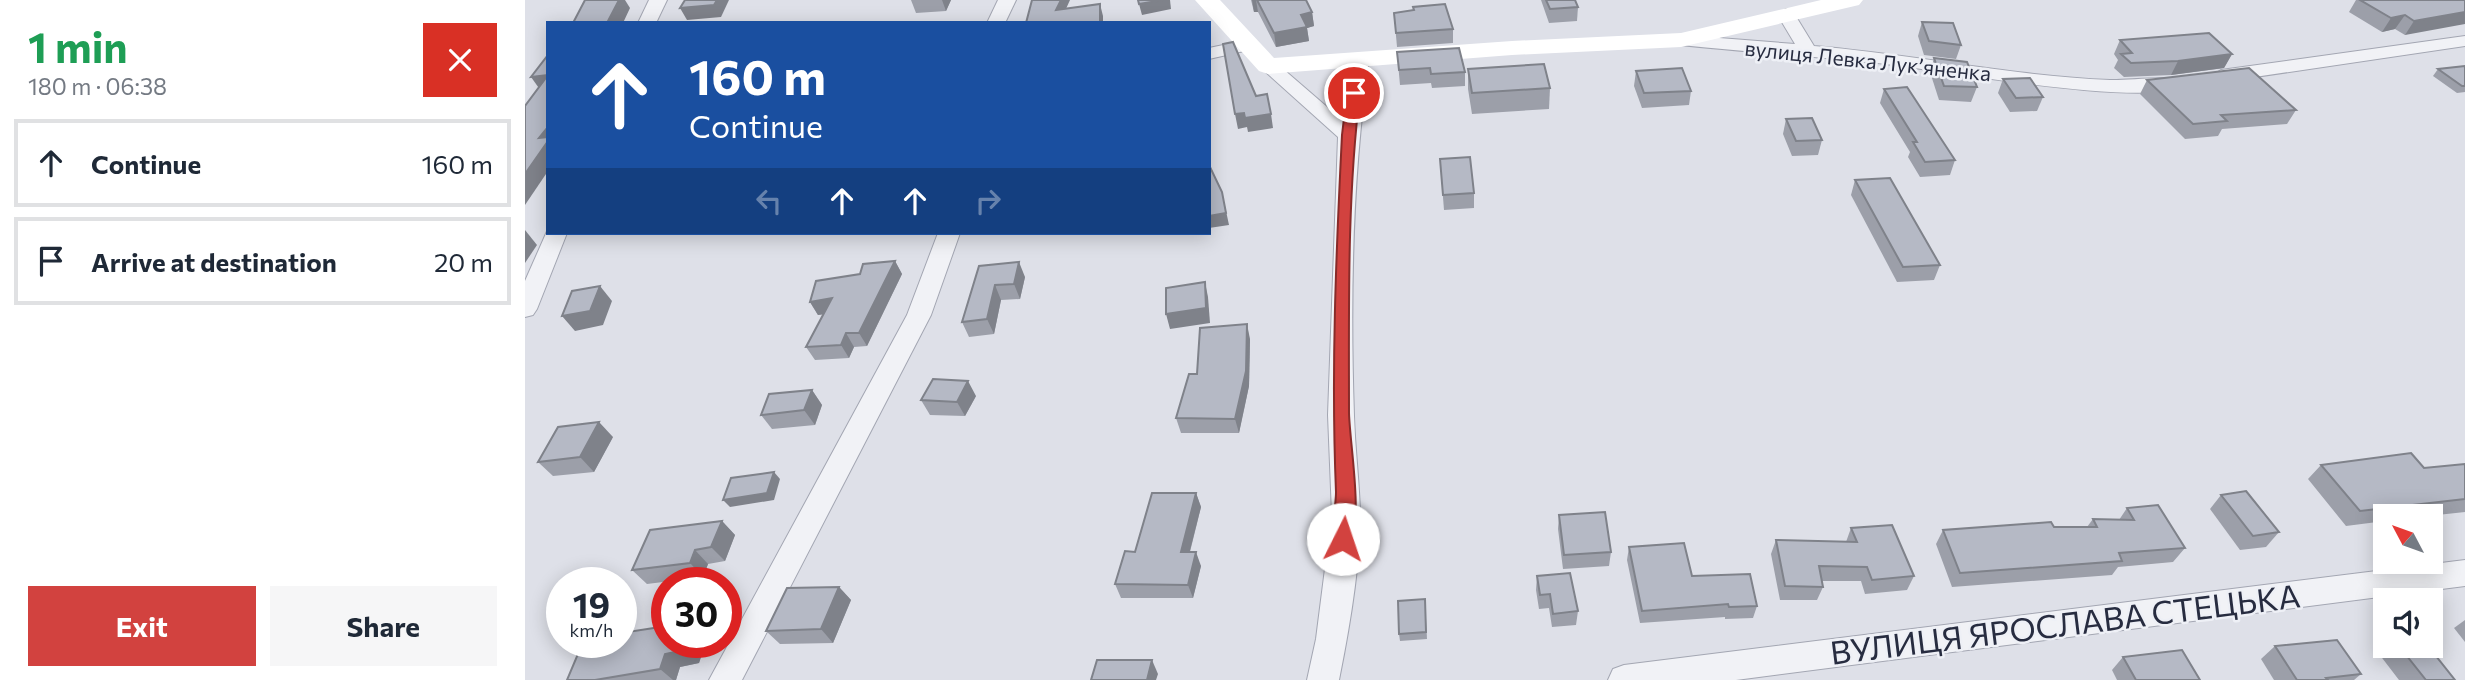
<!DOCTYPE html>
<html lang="en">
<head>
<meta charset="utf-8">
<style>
  body { margin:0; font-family:Commissioner,sans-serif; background:#f6f6f7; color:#1f2937; height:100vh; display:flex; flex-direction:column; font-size:26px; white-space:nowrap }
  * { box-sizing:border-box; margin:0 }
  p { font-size:23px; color:#747a83 }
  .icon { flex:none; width:38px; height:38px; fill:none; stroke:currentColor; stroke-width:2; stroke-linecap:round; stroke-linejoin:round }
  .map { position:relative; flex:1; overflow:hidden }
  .sheet { display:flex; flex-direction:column; background:#fff; width:525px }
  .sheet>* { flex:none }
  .banner { position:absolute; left:21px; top:21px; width:665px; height:214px; border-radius:0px; box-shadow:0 4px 18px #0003; background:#1a4fa0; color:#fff; overflow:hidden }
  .needle { width:46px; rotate:311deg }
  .controls { position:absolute; left:1848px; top:504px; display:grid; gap:14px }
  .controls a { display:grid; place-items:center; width:70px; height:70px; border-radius:0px; background:#fff; box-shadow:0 4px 18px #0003; font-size:35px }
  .speed { position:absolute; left:21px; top:567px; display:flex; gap:14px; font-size:35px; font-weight:700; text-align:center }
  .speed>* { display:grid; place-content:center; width:91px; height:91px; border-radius:50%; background:#fff; box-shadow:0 4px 18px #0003; line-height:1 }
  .speed small { font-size:18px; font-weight:400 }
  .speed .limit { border:10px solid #d22; background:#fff; color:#111 }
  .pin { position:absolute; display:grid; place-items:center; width:60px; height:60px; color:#fff; margin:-30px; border:4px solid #fff; border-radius:50%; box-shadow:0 2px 7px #0007 }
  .me { position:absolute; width:77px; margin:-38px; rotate:4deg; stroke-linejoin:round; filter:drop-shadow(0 0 5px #0008) }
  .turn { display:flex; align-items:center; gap:24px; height:147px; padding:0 28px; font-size:32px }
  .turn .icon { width:91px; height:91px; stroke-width:2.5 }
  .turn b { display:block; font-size:49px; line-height:60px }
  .lanes { display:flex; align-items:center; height:66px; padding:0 28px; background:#0003; justify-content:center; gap:35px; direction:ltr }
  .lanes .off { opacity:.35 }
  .round { display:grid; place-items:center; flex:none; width:74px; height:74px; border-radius:0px; background:#f6f6f7 }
  .summary { display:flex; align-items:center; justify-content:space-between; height:119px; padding:0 28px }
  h1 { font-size:42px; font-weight:700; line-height:52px; color:#1e9e55 }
  .cta { display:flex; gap:14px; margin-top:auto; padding:14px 28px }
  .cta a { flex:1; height:80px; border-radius:0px; background:#d2423f; color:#fff; font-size:28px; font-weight:700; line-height:80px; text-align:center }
  .cta a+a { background:#f6f6f7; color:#1f2937 }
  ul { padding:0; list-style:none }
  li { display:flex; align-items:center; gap:21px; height:88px; margin:0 14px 10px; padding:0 14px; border:4px solid #e0e1e3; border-radius:0px }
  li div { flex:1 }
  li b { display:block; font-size:26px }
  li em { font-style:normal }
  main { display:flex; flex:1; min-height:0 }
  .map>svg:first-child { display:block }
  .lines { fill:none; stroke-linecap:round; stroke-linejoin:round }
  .street-casing { stroke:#a3a6b2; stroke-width:2 }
  .street { fill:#f1f2f6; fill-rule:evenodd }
  .secondary { fill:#fff; fill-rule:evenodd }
  .wall { fill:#9c9fa9 }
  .shaded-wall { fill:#7f828a }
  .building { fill:#b5b9c5; stroke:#7f828a; stroke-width:2 }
  .route { fill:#d2423f; stroke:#882b29; stroke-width:2 }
  .labels { text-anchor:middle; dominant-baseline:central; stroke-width:5; stroke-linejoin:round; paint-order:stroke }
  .far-street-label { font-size:21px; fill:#272c40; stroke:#eef0f6 }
  .near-street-label { font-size:32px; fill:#272c40; stroke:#eef0f6 }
</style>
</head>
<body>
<main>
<section class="sheet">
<div class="summary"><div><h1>1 min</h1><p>180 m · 06:38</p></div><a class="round" style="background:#d93025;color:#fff"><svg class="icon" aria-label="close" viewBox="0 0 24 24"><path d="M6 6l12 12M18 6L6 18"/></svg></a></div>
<ul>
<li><svg class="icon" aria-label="ahead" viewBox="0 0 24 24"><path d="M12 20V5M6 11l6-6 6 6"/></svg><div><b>Continue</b></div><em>160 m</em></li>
<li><svg class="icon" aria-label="arrive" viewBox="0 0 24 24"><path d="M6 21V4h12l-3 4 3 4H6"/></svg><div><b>Arrive at destination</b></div><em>20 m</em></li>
</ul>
<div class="cta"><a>Exit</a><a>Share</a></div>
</section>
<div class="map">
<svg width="1940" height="680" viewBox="0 0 1940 680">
  <rect width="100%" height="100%" fill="#dee0e8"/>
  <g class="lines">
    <defs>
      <g id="street">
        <polygon points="124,0 142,0 131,23 113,23"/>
        <polygon points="473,0 491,0 480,23 462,23"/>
        <path d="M1261 9 1267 10 1289 46C1388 54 1486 76 1585 80 1600 81 1655 74 1662 83 1640 112 1396 67 1352 63 1286 56 1222 52 1156 45L1147 40 1156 35 1270 44 1252 14Z"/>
        <polygon points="1940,36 1940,46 1696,82 1687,76 1696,70"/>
        <polygon points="722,40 731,45 728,49 684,59 684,48"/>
        <path d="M835 54 844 60C827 177 825 298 829 416 830 448 834 479 835 511 836 561 824 631 814 680H782L791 639 807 514 803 415 813 137 734 66 743 60 750 62 816 119 826 60Z"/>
        <polygon points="23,229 23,233 42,233 12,309 8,315 0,317 0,281"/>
        <polygon points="413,233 435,233 406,315 217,680 184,680 382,315"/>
        <polygon points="1940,560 1940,586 1211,680 1083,680 1088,669 1099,665"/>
      </g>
    </defs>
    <use href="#street" class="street-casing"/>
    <use href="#street" class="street"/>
    <polygon class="secondary" points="670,0 695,0 749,58 987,41 1156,33 1296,0 1338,0 1334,5 1156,47 987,55 743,74 734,71"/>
  </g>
  <g class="wall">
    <polygon points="386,0 426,0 421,11 391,13"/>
    <polygon points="726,0 781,0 787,12 789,26 782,28 784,41 751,47 733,12 729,12"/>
    <polygon points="1016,0 1050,0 1053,7 1052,21 1024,23"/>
    <polygon points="1831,0 1940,0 1880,35 1870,29 1857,32 1824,12"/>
    <polygon points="869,13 928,29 928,43 872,47"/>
    <polygon points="1397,22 1436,45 1431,59 1399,55 1393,36"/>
    <polygon points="1595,40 1707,54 1699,68 1646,75 1599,77 1589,68 1593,60 1589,54"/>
    <polygon points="872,52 940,72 940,86 907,88 906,83 875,85"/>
    <polygon points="1409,58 1452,87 1446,102 1414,100 1405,72"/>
    <polygon points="1940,66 1940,92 1932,93 1908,76 1913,69"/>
    <polygon points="943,69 1025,88 1024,109 947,114 943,89"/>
    <polygon points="1111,71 1166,91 1164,105 1117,108 1109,86"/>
    <polygon points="1478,79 1518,97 1512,111 1485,112 1473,93"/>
    <polygon points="1622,80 1771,110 1762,124 1697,129 1693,136 1660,139 1615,94"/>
    <polygon points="1359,89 1430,160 1425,175 1395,177 1383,157 1385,152 1355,103"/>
    <polygon points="1261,119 1297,140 1293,155 1267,156 1258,134"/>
    <polygon points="915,159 949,193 949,208 919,210"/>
    <polygon points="1330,180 1415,265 1409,280 1372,282 1326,195"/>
    <polygon points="370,261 377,274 342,346 329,347 324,358 290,360 281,347 299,314 293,315 285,302 335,274"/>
    <polygon points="454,266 500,277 495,299 476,300 469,334 444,337 437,322"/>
    <polygon points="725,339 724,386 714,433 656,433 651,418 672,374"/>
    <polygon points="287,390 297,405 290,425 247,429 236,415"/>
    <polygon points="451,396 440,416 405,415 396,400"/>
    <polygon points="88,437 69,472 28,476 13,462"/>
    <polygon points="1940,464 1940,512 1903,516 1860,516 1860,521 1821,526 1783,479 1796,465 1899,468"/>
    <polygon points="671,493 676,507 665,552 676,566 668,598 596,598 590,584 610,552"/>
    <polygon points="1696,495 1754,532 1741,547 1715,550 1685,509"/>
    <polygon points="1602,508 1660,548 1648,562 1593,567 1587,575 1427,587 1411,544 1418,530 1562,527 1568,519 1594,520"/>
    <polygon points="1034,515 1086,552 1084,566 1038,569 1033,529"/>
    <polygon points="197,521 210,535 200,561 183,564 178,577 122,584 107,570"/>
    <polygon points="1326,528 1389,576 1382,590 1340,594 1336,581 1297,581 1298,587 1292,600 1255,600 1246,554 1251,540 1321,542"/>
    <polygon points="1104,547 1232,606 1228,618 1200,619 1200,617 1115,623 1102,560"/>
    <polygon points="1012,576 1053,611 1051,625 1027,627 1024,608 1014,609 1011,590"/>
    <polygon points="314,587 326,600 308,643 255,644 241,631"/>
    <polygon points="900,599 902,639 875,641 874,634"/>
    <polygon points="1940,620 1940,642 1929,628"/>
    <polygon points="142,642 181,642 174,663 155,667 151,680 42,680"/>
    <polygon points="1860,643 1860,646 1903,646 1930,680 1874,680 1851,650"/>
    <polygon points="1750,646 1836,674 1829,680 1749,680 1736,659"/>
    <polygon points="1598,657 1675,680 1592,680 1587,670"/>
  </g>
  <g class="shaded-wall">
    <polygon points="94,0 100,0 105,8 98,23 82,23"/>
    <polygon points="192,0 204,0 196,17 162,20 155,8"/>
    <polygon points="417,0 426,0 421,11"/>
    <polygon points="536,0 545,0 535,22 531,10"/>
    <polygon points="638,0 645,0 646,9 617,15 614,4"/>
    <polygon points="727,0 731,0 733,12 729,12"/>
    <polygon points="575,4 578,16 578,23 575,23"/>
    <polygon points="787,12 789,26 782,28 784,41 751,47 749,33 776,15"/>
    <polygon points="1940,12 1940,24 1880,35 1889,21"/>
    <polygon points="1880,15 1870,29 1857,32 1866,18"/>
    <polygon points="1707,54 1699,68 1646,75 1653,61"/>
    <polygon points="23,75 16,91 6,77"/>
    <polygon points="719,113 746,114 748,128 723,132 722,127 713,129 710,114"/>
    <polygon points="23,127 23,171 0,205 0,174 14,138"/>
    <polygon points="697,192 704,225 684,228 684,216"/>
    <polygon points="0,230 12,245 0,263"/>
    <polygon points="370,261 377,274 342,346 334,333"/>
    <polygon points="494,262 500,277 495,299 489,284"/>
    <polygon points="680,282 683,297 685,323 645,329 641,314"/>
    <polygon points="470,285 476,300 469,334 462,319"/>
    <polygon points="75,286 87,301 78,325 50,331 37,316"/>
    <polygon points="307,298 315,312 293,315 285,302"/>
    <polygon points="722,324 725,339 724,386 714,433 710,419"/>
    <polygon points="321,333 329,347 324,358 316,345"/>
    <polygon points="443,381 451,396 440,416 432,402"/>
    <polygon points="287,390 297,405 290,425 279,410"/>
    <polygon points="74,422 88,437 69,472 55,457"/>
    <polygon points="249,472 255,479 249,500 205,507 198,500"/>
    <polygon points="671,493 676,507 661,566 656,552"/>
    <polygon points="197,521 210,535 200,561 186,547"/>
    <polygon points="170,550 183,564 178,577 165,563"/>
    <polygon points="671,552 676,566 668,598 663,585"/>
    <polygon points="314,587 326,600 308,643 296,629"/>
    <polygon points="162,642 181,642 174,663 155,667 151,680 148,680 135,669 140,654"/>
    <polygon points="627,660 633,674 631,680 622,680"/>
  </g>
  <g class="building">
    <polygon points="60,0 94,0 82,23 48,23"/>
    <polygon points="160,0 192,0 189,5 155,8"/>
    <polygon points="507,0 536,0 531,10 575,4 575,23 501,23"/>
    <polygon points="613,0 638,0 614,4"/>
    <polygon points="732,0 781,0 787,12 776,15 782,27 749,33"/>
    <polygon points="1021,0 1050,0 1053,7 1025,9"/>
    <polygon points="1835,0 1940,0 1940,12 1889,21 1880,15 1866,18"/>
    <polygon points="920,4 928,29 871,33 869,13 889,10 888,7"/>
    <polygon points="1397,22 1428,23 1436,45 1404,41"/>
    <polygon points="1684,33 1707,54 1653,61 1606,63 1596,54 1607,53 1595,40"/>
    <polygon points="708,42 731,96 742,94 746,114 720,118 719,113 710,114 698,44"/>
    <polygon points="934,48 940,72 906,74 905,68 874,70 872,52"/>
    <polygon points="23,55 23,127 14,138 23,137 23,141 0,174 0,106 23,75 6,77"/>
    <polygon points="1409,58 1442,62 1452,87 1419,86"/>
    <polygon points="1019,64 1025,88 947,93 943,69"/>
    <polygon points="1940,66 1940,86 1937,86 1913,69"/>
    <polygon points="1157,68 1166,91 1119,93 1111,71"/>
    <polygon points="1724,68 1771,110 1696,115 1702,121 1668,124 1622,80"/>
    <polygon points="1505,78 1518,97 1491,98 1478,79"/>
    <polygon points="1382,87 1430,160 1400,162 1388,142 1392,142 1359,89"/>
    <polygon points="1287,118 1297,140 1271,141 1261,119"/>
    <polygon points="945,157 949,193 918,195 915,159"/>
    <polygon points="684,165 697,192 701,213 684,216"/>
    <polygon points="1365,178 1415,265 1378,267 1330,180"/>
    <polygon points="370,261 334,333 321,333 316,345 281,347 307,298 285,302 291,281 335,274 338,264"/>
    <polygon points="494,262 489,284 470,285 462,319 437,322 454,266"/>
    <polygon points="680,282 681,308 641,314 641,288"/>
    <polygon points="75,286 65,311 37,316 47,291"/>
    <polygon points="722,324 721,371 710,419 651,418 664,374 672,374 675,328"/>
    <polygon points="408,379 443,381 432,402 396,400"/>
    <polygon points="287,390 279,410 236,415 244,394"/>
    <polygon points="74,422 55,457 13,462 33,427"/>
    <polygon points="1886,453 1899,468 1940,464 1940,499 1835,511 1796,465"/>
    <polygon points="249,472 242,493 198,500 206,478"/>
    <polygon points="1721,491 1754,532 1728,536 1696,495"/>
    <polygon points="627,493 671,493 656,552 671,552 663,585 590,584 600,551 610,552"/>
    <polygon points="1633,505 1660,548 1594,553 1597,561 1435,573 1418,530 1526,522 1529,527 1572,527 1568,519 1609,520 1602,508"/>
    <polygon points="1080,512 1086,552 1039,555 1034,515"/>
    <polygon points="197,521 186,547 170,550 165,563 107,570 125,530"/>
    <polygon points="1367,525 1389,576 1347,580 1342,567 1294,566 1298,587 1260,586 1251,540 1332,542 1326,528"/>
    <polygon points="1159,543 1167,576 1225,574 1232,606 1204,607 1203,604 1117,611 1104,547"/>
    <polygon points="1045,573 1053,611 1028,614 1025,594 1015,595 1012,576"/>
    <polygon points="314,587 296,629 241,631 262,588"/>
    <polygon points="900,599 901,632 874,634 873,601"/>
    <polygon points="142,626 142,642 162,642 159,650 140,654 135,669 70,680 42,680 58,642 96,642 96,633"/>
    <polygon points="1812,640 1836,674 1801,678 1803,680 1772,680 1750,646"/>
    <polygon points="1874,646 1903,646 1930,680 1901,680"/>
    <polygon points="1657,650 1675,680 1611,680 1598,657"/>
    <polygon points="572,660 627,660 622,680 566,680"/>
  </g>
  <path class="route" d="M829 90 835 93C822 198 824 307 824 413 825 446 838 517 825 545H811C805 532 811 507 811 492 806 373 811 254 817 135L822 93Z"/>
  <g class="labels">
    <g class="far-street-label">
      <text transform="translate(1343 60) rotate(6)">вулиця Левка Лукʼяненка</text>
    </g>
    <g class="near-street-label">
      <text transform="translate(1540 623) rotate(-7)">ВУЛИЦЯ ЯРОСЛАВА СТЕЦЬКА</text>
    </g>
  </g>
</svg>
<div class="controls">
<a><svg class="needle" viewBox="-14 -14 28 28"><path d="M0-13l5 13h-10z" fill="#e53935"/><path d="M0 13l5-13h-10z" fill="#747a83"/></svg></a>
<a><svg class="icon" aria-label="sound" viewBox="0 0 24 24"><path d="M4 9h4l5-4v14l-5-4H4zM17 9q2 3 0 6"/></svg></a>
</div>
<div class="speed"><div>19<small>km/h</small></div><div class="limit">30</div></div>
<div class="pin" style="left:829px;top:93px;background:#d93025"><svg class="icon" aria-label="arrive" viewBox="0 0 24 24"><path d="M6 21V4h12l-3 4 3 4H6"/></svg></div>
<svg class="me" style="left:818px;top:539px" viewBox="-20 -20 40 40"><circle r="19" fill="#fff"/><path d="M0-13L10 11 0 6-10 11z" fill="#d2423f"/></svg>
<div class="banner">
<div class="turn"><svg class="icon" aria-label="ahead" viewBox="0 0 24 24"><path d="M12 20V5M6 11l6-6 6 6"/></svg><div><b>160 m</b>Continue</div></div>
<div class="lanes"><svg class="icon off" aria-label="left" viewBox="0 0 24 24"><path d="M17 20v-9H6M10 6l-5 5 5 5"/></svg><svg class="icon" aria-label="ahead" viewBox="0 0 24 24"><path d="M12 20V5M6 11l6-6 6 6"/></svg><svg class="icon" aria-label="ahead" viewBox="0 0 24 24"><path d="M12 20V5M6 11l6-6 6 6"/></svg><svg class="icon off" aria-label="right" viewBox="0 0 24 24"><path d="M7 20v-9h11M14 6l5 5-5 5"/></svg></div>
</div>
</div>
</main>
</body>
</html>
